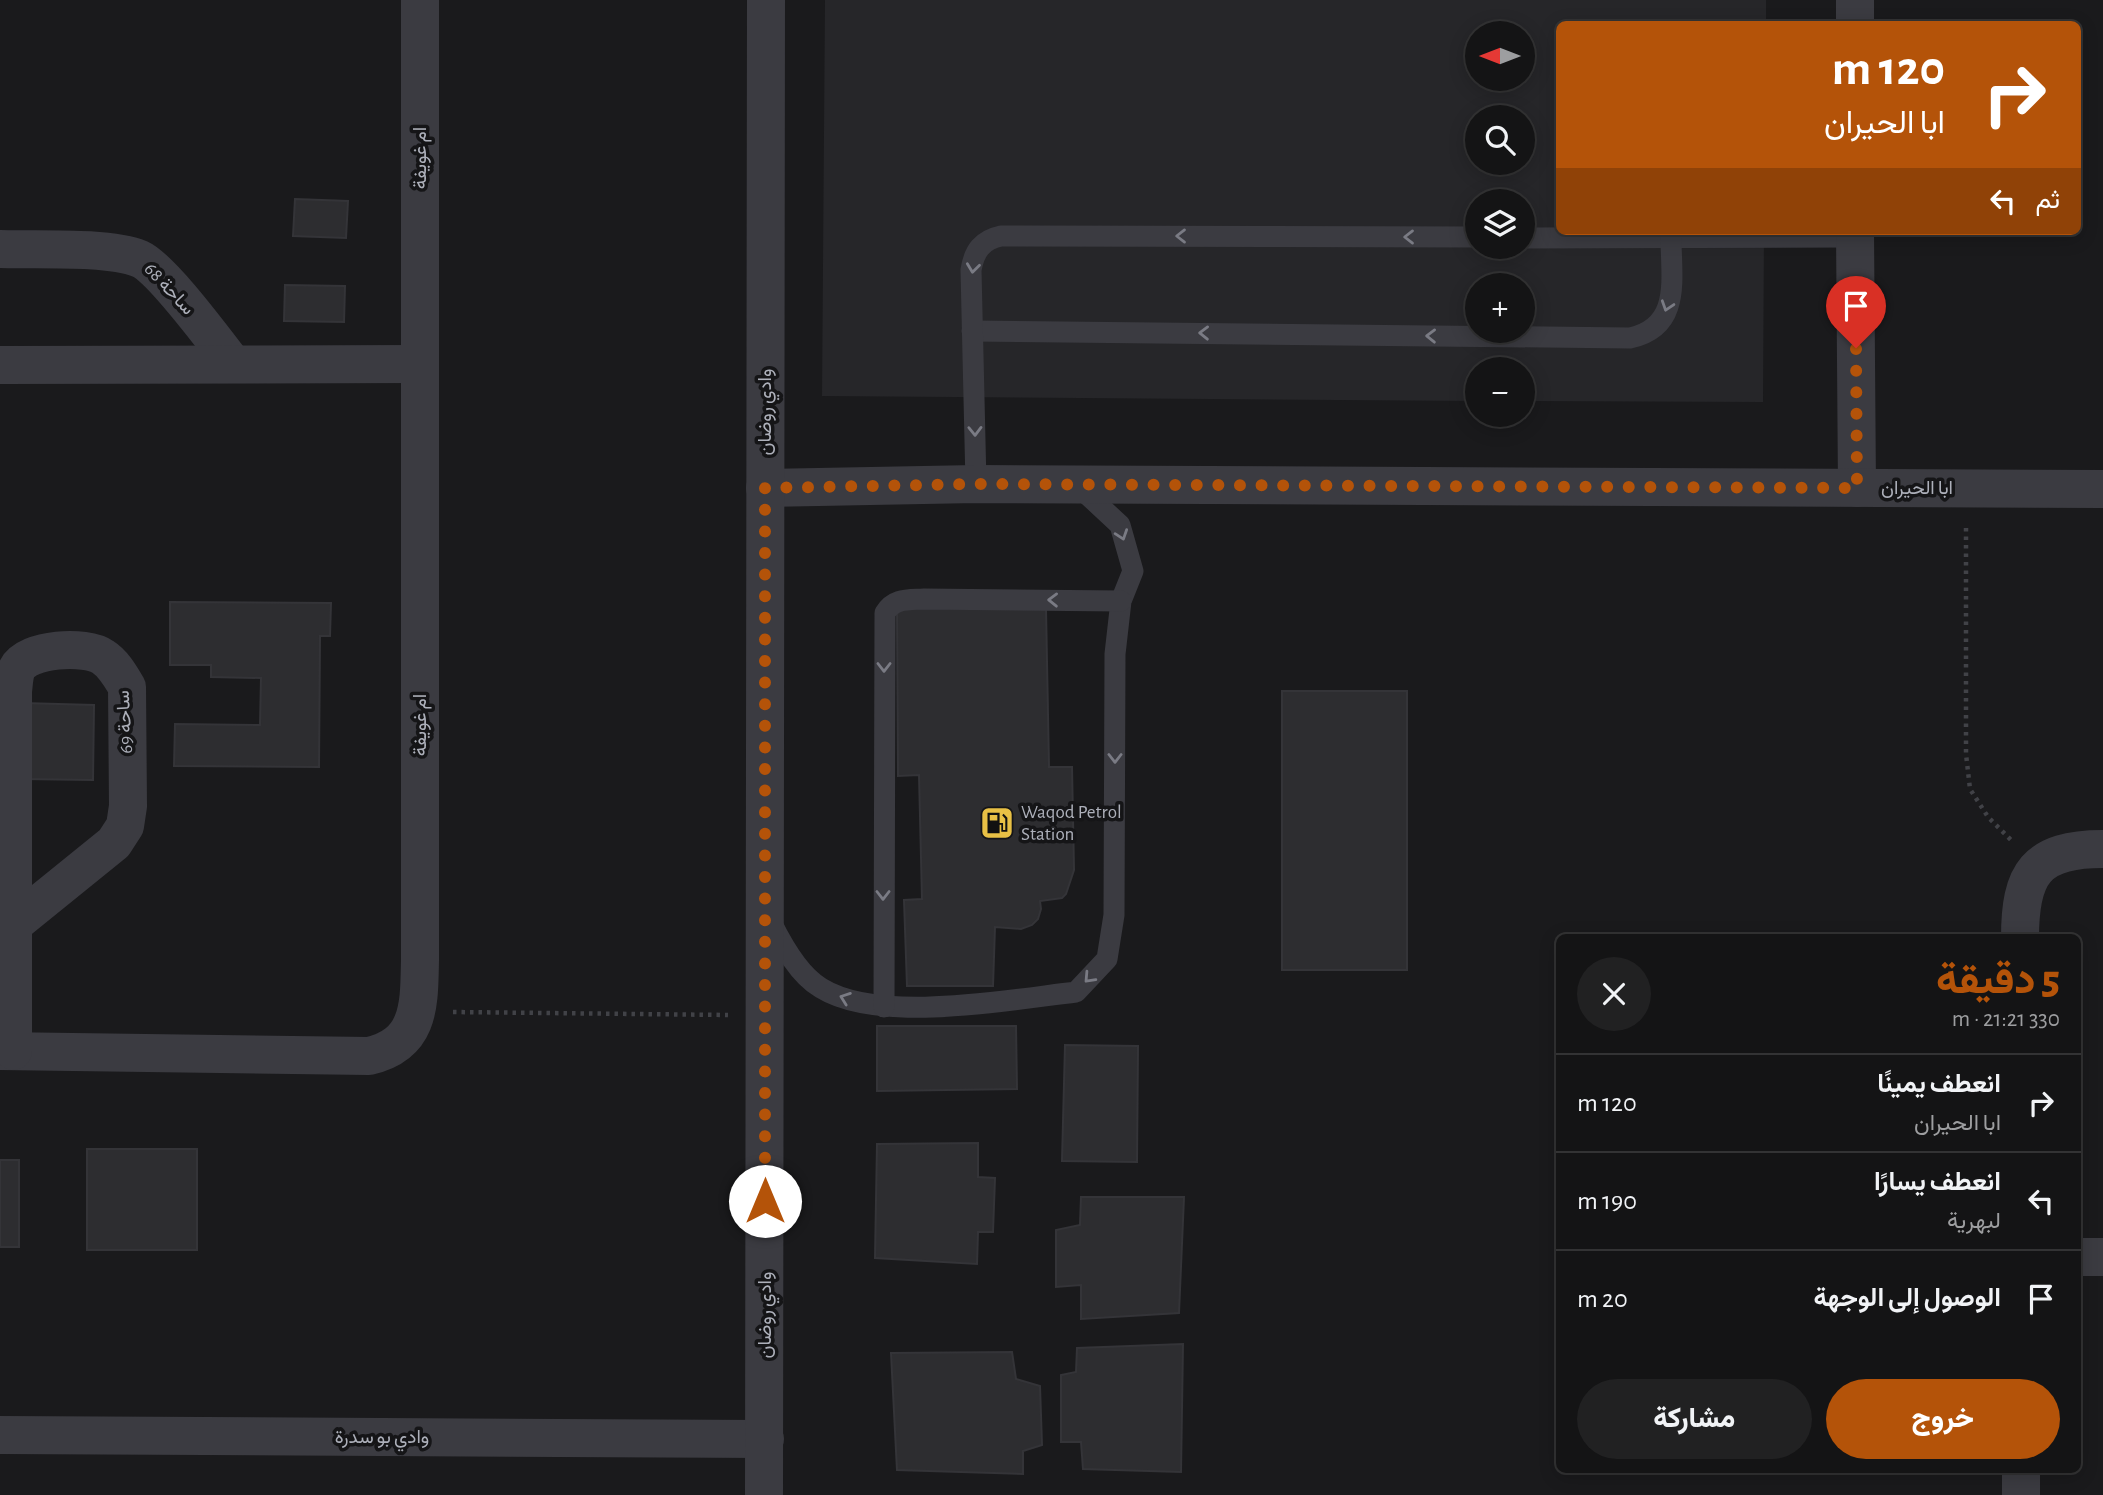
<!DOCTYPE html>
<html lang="ar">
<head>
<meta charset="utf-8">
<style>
  body { margin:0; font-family:"Alegreya Sans",Vazirmatn,sans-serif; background:#212122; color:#f1f3f6; direction:rtl; height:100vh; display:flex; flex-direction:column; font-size:26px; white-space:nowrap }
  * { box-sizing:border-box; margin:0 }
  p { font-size:23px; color:#9d9ea0 }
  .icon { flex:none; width:38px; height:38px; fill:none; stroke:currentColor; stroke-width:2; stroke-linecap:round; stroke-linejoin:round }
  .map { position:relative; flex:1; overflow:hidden; direction:ltr }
  .sheet { position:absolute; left:1556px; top:934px; width:525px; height:539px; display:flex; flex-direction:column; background:#141415; border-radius:10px; box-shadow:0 4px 18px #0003,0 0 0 2px #333334; direction:rtl }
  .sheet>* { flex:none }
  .guide { position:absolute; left:1556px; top:21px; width:525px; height:214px; border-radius:10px; box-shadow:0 4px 18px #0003,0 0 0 2px #333334; direction:rtl; background:#b45309; color:#fff; overflow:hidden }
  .needle { width:46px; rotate:270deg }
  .tools { position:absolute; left:1465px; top:21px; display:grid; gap:14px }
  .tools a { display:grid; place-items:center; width:70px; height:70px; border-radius:50%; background:#141415; box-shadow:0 4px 18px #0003,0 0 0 2px #333334; font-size:35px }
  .pin { position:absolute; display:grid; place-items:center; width:60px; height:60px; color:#fff; margin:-72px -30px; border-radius:50% 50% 50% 0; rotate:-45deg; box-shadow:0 0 7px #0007 }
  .pin .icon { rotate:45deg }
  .me { position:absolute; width:77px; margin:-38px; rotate:0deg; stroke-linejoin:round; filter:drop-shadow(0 0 5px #0008) }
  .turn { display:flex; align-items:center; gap:24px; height:147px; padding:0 21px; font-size:32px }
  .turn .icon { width:91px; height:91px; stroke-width:2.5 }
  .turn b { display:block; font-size:49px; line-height:60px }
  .then { display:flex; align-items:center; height:66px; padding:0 21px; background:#0003; gap:14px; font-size:26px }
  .round { display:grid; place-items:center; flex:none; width:74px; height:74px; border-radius:37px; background:#212122 }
  .headline { display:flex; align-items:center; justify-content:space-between; height:119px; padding:0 21px }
  h1 { font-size:42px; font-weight:800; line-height:52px; color:#b45309 }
  .cta { display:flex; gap:14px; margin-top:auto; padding:14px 21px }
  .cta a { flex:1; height:80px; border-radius:42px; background:#b45309; color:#fff; font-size:28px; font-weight:800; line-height:80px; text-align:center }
  .cta a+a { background:#212122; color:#f1f3f6 }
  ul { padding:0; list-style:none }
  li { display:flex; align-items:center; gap:21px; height:98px; padding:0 21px; border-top:2px solid #333334 }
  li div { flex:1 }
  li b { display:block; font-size:26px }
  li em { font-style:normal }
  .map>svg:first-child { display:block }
  .built { fill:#262629; fill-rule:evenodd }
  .building { fill:#2d2d30; stroke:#343438; stroke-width:2 }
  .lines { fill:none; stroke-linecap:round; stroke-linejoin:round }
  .path { stroke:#414247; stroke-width:4.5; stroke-dasharray:3.5 5; stroke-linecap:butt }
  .service { stroke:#3b3b41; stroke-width:21 }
  .minor { stroke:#3b3b41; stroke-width:38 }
  .oneway { stroke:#7a7b84 }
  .route { stroke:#b45309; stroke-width:12; stroke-dasharray:0 21.6 }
  .labels { text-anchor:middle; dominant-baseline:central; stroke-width:7; stroke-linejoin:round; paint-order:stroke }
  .street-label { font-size:19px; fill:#adb0ba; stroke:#151517 }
  .poi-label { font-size:19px; fill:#adb0ba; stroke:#151517; text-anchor:start }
</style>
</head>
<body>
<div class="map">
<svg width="2103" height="1495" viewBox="0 0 2103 1495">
  <rect width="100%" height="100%" fill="#1a1a1c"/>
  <path class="built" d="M825 0H1766V24H1559V231H1764L1763 402 1523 401 1522 369H1477V401L822 396ZM1477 33H1522V79H1477ZM1477 117H1522V163H1477ZM1477 201H1522V247H1477ZM1477 285H1522V331H1477Z"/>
  <g class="building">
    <polygon points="295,199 348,201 346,238 293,236"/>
    <polygon points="285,285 345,286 344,322 284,321"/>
    <polygon points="170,602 331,603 330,636 320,636 319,767 174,766 175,724 260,725 261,678 211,677 211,665 170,665"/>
    <polygon points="897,607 1046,609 1049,767 1072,767 1074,870 1066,894 1062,898 1040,901 1041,909 1038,919 1032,925 1021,929 995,927 993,986 907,986 904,900 922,899 919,775 898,776"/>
    <rect x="1282" y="691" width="125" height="279"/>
    <polygon points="23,703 94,705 93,780 22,779"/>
    <polygon points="877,1026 1016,1026 1017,1089 877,1091"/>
    <polygon points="1065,1045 1138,1046 1137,1162 1062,1161"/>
    <polygon points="978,1143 978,1177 995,1178 993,1232 978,1232 977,1264 875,1258 877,1144"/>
    <rect x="87" y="1149" width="110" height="101"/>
    <rect x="0" y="1160" width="19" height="87"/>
    <polygon points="1081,1197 1184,1197 1179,1313 1081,1319 1081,1285 1056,1287 1056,1230 1080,1225"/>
    <polygon points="1183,1344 1181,1472 1083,1469 1081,1442 1061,1442 1061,1375 1076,1372 1077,1348"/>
    <polygon points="1012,1352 1016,1379 1040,1386 1042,1445 1023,1451 1023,1474 897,1470 891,1353"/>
  </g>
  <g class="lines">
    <g class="path">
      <polyline points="1966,528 1966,754 1970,789 1988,817 2011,840"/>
      <polyline points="453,1012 728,1015"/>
    </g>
    <g class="service">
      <polyline points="1522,238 1855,237"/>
      <path d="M972 331 1630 338C1682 327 1671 278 1671 238"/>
      <path d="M976 484 971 270C974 251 982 240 1001 236L1477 237"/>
      <path d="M772 924C783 946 799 975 821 988 879 1024 1008 1000 1076 992L1107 959 1114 915 1115 654 1121 601 1133 571 1120 525 1077 485"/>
      <path d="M884 1007 885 613C894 598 908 600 924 599L1121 601"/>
    </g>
    <g class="minor">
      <polyline points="1855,24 1855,0"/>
      <polyline points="1855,231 1857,488"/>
      <path d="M0 249C36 250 109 246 140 259 162 269 215 341 233 364"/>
      <polyline points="0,365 420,364"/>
      <polyline points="765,488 976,484 2103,489"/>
      <path d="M2020 938C2020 874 2035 849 2103 849"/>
      <path d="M0 1051 369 1056C421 1044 419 1004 420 960V0"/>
      <path d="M13 1051V691C14 684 14 675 17 669 27 648 86 645 103 657 114 664 121 677 127 687L128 806 125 826 114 843 14 924"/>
      <polyline points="2077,1257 2103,1257"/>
      <polyline points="0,1435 765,1439"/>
      <polyline points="764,1495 766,0"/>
      <polyline points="2021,1495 2021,1470"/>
    </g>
  </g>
  <defs><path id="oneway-chevron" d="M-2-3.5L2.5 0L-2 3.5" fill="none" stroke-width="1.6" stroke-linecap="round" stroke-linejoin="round" transform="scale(1.75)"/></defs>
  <g class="oneway">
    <use href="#oneway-chevron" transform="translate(1181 236) rotate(-180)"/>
    <use href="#oneway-chevron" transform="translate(1409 237) rotate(-180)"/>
    <use href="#oneway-chevron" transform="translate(973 268) rotate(97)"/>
    <use href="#oneway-chevron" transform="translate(1667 306) rotate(108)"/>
    <use href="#oneway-chevron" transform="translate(1204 333) rotate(-179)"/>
    <use href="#oneway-chevron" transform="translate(1431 336) rotate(-179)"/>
    <use href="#oneway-chevron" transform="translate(975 431) rotate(89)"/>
    <use href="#oneway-chevron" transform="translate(1122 535) rotate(71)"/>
    <use href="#oneway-chevron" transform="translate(1053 600) rotate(-179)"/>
    <use href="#oneway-chevron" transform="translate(884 667) rotate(90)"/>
    <use href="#oneway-chevron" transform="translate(1115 758) rotate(90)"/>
    <use href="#oneway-chevron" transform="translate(883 895) rotate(90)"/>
    <use href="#oneway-chevron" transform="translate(1089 978) rotate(133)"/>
    <use href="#oneway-chevron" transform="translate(845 998) rotate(-160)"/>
  </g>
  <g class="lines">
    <polyline class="route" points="765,1201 765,488 976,484 1857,488 1856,348"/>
  </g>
  <defs>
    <symbol id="fuel-square" viewBox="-11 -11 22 22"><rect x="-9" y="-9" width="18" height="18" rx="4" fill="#e8c045" stroke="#151517"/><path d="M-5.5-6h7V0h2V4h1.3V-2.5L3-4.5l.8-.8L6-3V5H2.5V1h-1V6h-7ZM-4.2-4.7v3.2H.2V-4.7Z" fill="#111"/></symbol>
  </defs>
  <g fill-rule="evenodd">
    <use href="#fuel-square" x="978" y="804" width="38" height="38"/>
  </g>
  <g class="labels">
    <g class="street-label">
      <text transform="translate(420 158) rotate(-90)">ام غويفة</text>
      <text transform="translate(169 289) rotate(47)">ساحة 68</text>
      <text transform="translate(765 412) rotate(-90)">وادي روضان</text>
      <text x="1917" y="488">ابا الحيران</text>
      <text transform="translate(125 722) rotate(-93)">ساحة 69</text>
      <text transform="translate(420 725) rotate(-90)">ام غويفة</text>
      <text transform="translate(765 1315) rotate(-90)">وادي روضان</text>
      <text x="382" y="1437">وادي بو سدرة</text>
    </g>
    <g class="poi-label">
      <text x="1021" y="812">Waqod Petrol<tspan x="1021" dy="22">Station</tspan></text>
    </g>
  </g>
</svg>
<div class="tools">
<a><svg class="needle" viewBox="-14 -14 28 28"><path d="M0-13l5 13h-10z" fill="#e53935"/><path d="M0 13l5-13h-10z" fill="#9d9ea0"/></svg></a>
<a><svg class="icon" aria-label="search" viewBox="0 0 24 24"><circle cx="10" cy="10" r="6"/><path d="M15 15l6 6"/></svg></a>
<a><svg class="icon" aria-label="layers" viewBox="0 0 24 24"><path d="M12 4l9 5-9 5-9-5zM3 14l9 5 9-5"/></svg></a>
<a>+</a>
<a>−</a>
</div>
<div class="pin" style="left:1856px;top:348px;background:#d93025"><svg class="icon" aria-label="arrive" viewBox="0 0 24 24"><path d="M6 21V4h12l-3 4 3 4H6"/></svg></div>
<svg class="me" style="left:765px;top:1201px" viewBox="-20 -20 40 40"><circle r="19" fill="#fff"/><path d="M0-13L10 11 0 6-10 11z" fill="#b45309"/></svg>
<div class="guide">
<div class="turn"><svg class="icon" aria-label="right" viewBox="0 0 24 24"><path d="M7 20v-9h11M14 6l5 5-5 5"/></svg><div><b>120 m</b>ابا الحيران</div></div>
<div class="then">ثم<svg class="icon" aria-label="left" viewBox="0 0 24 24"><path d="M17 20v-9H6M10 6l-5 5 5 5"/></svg></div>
</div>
<section class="sheet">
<div class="headline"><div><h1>5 دقيقة</h1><p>330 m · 21:21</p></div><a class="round"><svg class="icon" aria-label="close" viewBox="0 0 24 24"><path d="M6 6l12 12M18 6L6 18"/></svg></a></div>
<ul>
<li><svg class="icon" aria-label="right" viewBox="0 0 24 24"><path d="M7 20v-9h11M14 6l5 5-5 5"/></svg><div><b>انعطف يمينًا</b><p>ابا الحيران</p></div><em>120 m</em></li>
<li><svg class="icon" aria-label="left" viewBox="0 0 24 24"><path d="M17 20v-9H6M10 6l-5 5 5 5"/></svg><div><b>انعطف يسارًا</b><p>لبهرية</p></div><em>190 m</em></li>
<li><svg class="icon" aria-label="arrive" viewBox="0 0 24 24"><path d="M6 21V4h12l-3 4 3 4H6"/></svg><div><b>الوصول إلى الوجهة</b></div><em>20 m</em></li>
</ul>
<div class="cta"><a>خروج</a><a>مشاركة</a></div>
</section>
</div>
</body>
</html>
